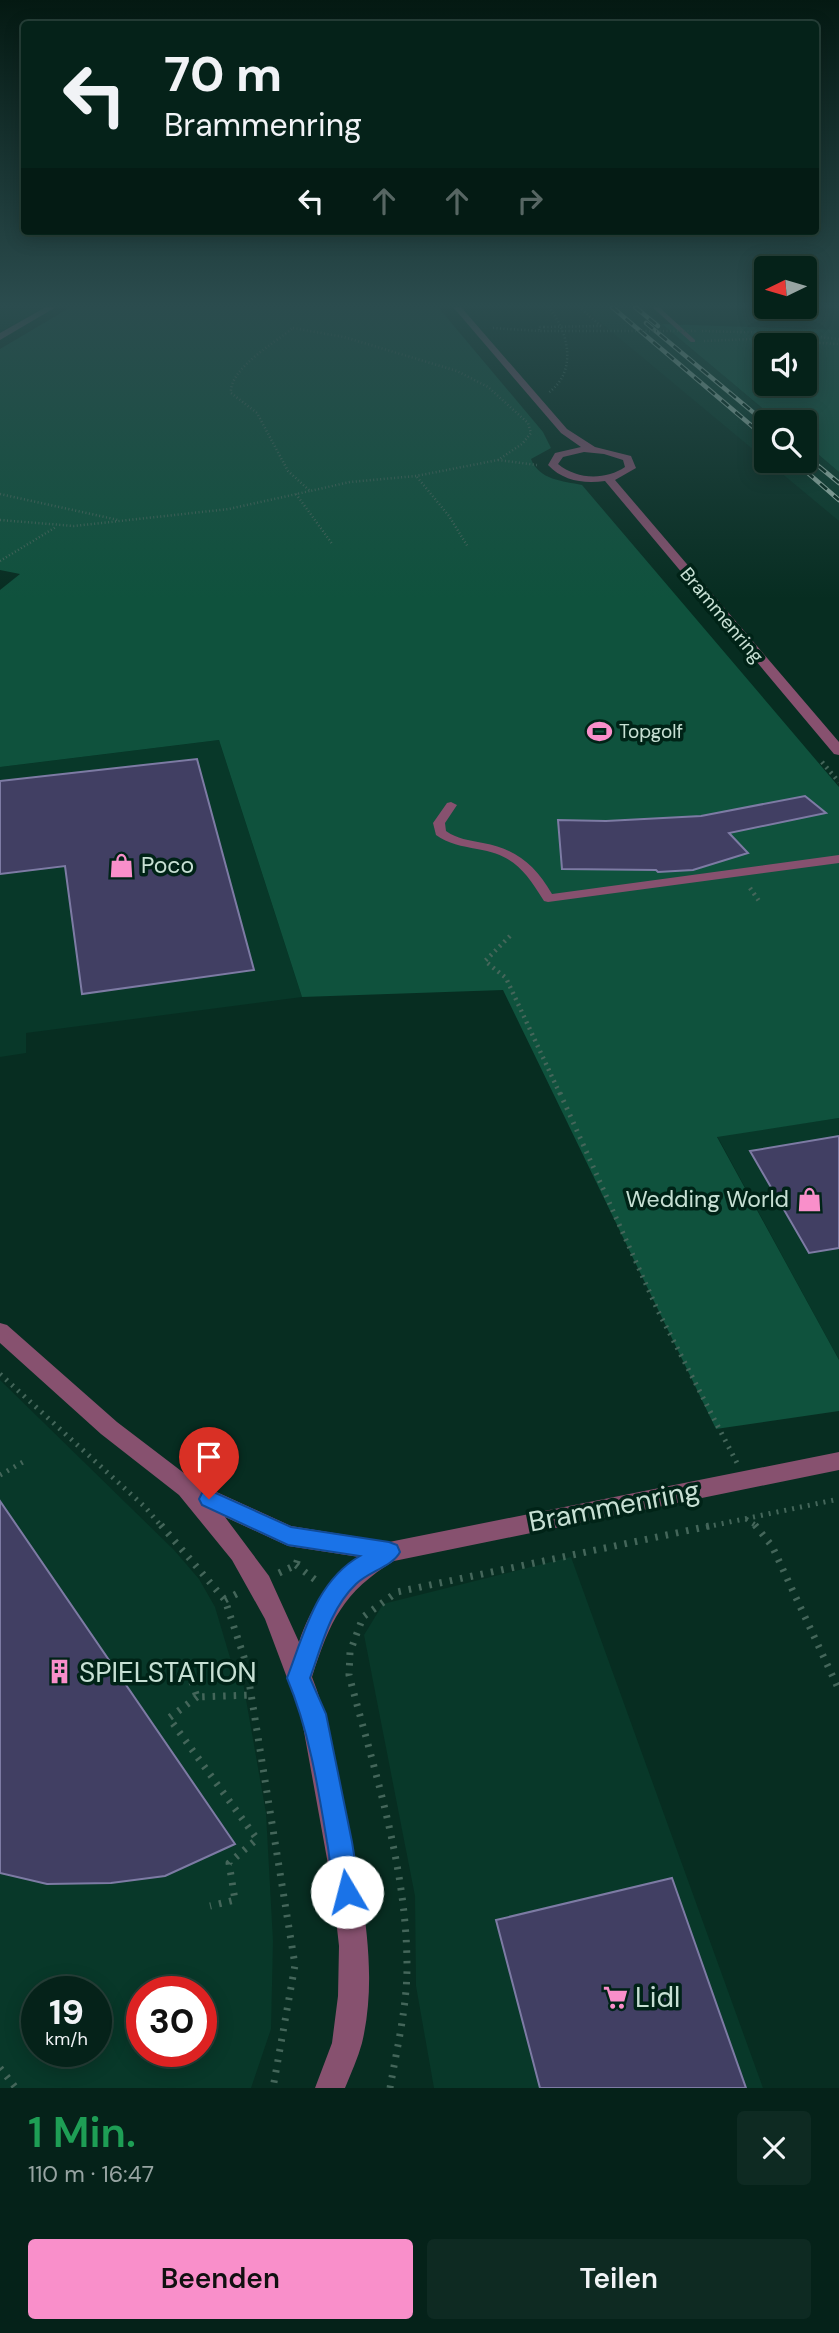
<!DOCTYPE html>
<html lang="de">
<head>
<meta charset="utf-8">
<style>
  body { margin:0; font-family:"DM Sans",sans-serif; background:#0e2a22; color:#f1f3f6; height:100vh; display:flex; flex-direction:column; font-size:26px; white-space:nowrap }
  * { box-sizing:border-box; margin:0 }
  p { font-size:23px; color:#97a4a2 }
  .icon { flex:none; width:38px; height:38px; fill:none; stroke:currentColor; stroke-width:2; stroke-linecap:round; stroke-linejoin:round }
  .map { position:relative; height:2088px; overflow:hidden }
  .side { display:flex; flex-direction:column; background:#052219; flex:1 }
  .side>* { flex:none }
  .guide { position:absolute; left:21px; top:21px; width:798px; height:214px; border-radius:7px; box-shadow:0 4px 18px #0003,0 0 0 2px #263f38; background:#052219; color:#f1f3f6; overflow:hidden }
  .needle { width:46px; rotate:265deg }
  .fabs { position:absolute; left:754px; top:256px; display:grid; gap:14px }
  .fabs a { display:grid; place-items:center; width:63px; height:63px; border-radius:7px; background:#052219; box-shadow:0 4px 18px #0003,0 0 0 2px #263f38; font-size:35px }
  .speed { position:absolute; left:21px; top:1976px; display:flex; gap:14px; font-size:35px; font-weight:700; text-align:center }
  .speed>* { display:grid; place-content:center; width:91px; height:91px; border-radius:50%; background:#052219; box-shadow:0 4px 18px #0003,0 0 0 2px #263f38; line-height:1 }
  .speed small { font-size:18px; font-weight:400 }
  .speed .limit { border:10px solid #d22; background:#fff; color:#111 }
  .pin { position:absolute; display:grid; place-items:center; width:60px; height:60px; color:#fff; margin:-72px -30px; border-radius:50% 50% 50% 0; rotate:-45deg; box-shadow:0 0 7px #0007 }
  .pin .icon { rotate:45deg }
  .me { position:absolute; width:77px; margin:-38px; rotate:352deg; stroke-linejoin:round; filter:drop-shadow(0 0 5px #0008) }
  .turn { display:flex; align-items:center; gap:24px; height:147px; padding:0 28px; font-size:32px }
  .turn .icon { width:91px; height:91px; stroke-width:2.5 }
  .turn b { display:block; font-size:49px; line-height:60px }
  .lanes { display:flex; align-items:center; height:66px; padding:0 28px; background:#0003; justify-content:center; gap:35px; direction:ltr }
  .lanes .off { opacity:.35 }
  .round { display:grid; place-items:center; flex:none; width:74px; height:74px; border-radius:7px; background:#0e2a22 }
  .headline { display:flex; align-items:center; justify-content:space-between; height:119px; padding:0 28px }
  h1 { font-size:42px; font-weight:600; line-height:52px; color:#1e9e55 }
  .button { display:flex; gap:14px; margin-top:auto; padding:14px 28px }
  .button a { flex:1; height:80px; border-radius:7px; background:#f98fca; color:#111; font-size:28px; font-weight:600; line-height:80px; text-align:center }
  .button a+a { background:#0e2a22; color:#f1f3f6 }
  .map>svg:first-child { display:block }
  .built { fill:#083829; fill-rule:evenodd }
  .green { fill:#0f523d; fill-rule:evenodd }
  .building { fill:#413f63; stroke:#7d7ba4; stroke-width:2 }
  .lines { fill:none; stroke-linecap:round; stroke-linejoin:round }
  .path-far3 { stroke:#44665a; stroke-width:2.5; stroke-dasharray:1 2.5; stroke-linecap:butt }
  .path-far2 { stroke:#44665a; stroke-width:4.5; stroke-dasharray:2 4.5; stroke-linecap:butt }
  .path-far1 { stroke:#44665a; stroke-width:5; stroke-dasharray:2 6; stroke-linecap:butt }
  .path { stroke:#44665a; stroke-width:7; stroke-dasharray:2.5 8; stroke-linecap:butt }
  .service { fill:#87516f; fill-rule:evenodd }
  .minor { fill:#87516f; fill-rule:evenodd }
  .rail-casing { stroke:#a5c0b4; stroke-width:4.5 }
  .rail { stroke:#002317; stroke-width:2.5; stroke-dasharray:9; stroke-linecap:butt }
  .path-bridge { stroke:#44665a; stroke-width:2.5; stroke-dasharray:1 2.5; stroke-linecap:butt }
  .route { fill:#1a73e8; stroke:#114b97; stroke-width:2 }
  .labels { text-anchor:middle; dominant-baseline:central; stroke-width:7; stroke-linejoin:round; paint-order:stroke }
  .far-street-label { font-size:19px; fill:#c7e0d4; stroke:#002317 }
  .far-poi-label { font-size:19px; fill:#c7e0d4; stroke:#002317; text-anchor:start }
  .poi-label { font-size:23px; fill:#c7e0d4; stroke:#002317; text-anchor:start }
  .near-street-label { font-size:28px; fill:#c7e0d4; stroke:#002317 }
  .near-poi-label { font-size:28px; fill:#c7e0d4; stroke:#002317; text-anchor:start }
</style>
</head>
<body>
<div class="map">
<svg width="839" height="2088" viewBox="0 0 839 2088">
  <rect width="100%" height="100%" fill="#072d21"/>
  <g class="built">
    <polygon points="0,307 44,307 0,332"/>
    <polygon points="582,307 642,307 779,422 766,422 766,460 805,460 805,443 839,472 839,521"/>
    <polygon points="219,740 302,997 26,1033 26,1053 0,1057 0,767"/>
    <polygon points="839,1118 839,1360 717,1136"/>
    <path d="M0 1380 174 1550 199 1579 215 1607 234 1671 242 1677 266 1813 273 1941 271 2029 251 2088H0ZM37 1992H96V2051H37ZM142 1992H201V2051H142Z"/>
    <polygon points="571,1557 763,2088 434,2088 416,1986 415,1896 364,1635 383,1604"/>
  </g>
  <g class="green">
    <path d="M71 307H438L543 432 551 448 531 459C539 480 563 481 582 485L839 787V1118L717 1137 839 1360V1411L716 1429 503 990 302 997 219 740 0 767V590L20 574 0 570V349Z"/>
    <path d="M662 324 839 330V472L805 443V422H779ZM766 345H805V383H766Z"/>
  </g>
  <g class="building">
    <polygon points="197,759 254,970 82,994 65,866 0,874 0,781"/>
    <polygon points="805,796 826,813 729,833 748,853 693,870 658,872 656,870 562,869 558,820 606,821 701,816"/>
    <polygon points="839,1136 839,1248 809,1253 750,1151"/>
    <polygon points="0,1501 235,1844 165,1876 111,1883 47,1884 0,1873"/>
    <polygon points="672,1878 746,2088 540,2088 496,1920"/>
  </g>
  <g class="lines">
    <g class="path-far3">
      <path d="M548 307C569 331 578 372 548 393"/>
      <polyline points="579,307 601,326"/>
      <polyline points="544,327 539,327 539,331 544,331"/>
      <path d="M293 328 344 337 457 371 488 387 528 423 531 433 522 444 498 460 416 476 350 482 310 491 288 471 257 413 231 393C229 369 274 343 293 328Z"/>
      <polyline points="493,328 539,331"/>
      <polyline points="702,331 777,333 839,339"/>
      <polyline points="704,341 752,339 839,344"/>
      <polyline points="498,460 537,465"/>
      <polyline points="417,477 449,516 468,547"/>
      <polyline points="0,494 118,520"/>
      <polyline points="296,494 333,545"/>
      <polyline points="0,520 74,526 229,509 310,491"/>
      <polyline points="0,561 56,527"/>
    </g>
    <g class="path-far2">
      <polyline points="822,762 839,782"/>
      <polyline points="750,888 759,901"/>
      <polyline points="510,936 485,961 506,978 560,1094"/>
    </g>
    <g class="path-far1">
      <polyline points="560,1093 658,1311 737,1463"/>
      <polyline points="0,1374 145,1507 162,1527"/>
      <polyline points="0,1475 23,1462"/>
      <polyline points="746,1519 758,1527"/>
      <polyline points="706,1527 839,1499"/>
    </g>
    <g class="path">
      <polyline points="161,1525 225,1600 246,1663 295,1965 273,2088"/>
      <polyline points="755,1525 772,1546 839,1690"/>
      <polyline points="296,1565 318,1582"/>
      <polyline points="279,1573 296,1565 298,1558"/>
      <polyline points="225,1600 240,1592"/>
      <polyline points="192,1682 197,1697 252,1695"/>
      <polyline points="197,1697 169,1718 257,1839 229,1863 235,1900 210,1906"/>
      <polyline points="0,2068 16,2088"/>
      <path d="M390 2088C397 2048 407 2007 407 1967 407 1867 374 1770 349 1675L350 1652 363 1617 397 1592 714 1525"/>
    </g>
    <g class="service">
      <polygon points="652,307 659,307 695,340 695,342 691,342"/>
      <path d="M451 802 457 805 445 823 446 831C457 839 469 840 483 843 516 849 535 865 552 894L839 855V863L548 902 544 901C525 871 514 855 477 849 462 846 448 844 436 835L433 823 447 803Z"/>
    </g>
    <g class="minor">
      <polygon points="46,307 56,307 0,340 0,333"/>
      <path d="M453 307H461L567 429 595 447 631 456 636 468 615 480 839 742V755L834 754 605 481C584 484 563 481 548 465L555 453 581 447 561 433ZM584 452 604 454 623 460 625 467C606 480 577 480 558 464L563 457Z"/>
      <path d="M0 1323 7 1325 117 1422 197 1483 291 1526 389 1542 839 1452V1470L394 1561C343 1592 330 1621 312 1677 329 1720 337 1765 345 1811 360 1885 380 1967 362 2043 358 2058 351 2073 345 2088H315L332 2043 338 1996 339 1946 333 1892 301 1715 265 1619 232 1560 179 1495 101 1434 0 1343ZM225 1517 288 1546 359 1557C329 1580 311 1606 299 1642L269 1576Z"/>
    </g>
    <defs>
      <g id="rail">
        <polyline points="612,307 766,438"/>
        <polyline points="635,307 658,326"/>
        <polyline points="646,323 766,423"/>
        <polyline points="805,455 839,483"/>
        <polyline points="793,460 839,500"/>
      </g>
    </defs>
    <use href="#rail" class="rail-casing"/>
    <use href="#rail" class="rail"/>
    <g class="path-bridge">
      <polyline points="544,327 601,326"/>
      <polyline points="544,331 698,331"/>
    </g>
  </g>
  <linearGradient id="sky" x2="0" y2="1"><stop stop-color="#041912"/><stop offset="0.51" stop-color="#2b4c4e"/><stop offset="1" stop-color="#2b4c4e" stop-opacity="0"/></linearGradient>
  <rect width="839" height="599" fill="url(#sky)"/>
  <path class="route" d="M209 1490 291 1527 389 1542 397 1545 400 1552C393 1566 368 1572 356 1584 330 1609 322 1645 310 1678L326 1714 352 1842 360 1892 356 1901 347 1905 338 1901C330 1883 331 1862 327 1842 318 1787 309 1730 287 1678 304 1634 316 1581 360 1556L288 1545 202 1505 199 1499 202 1493Z"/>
  <defs>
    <symbol id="stadium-bare" viewBox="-9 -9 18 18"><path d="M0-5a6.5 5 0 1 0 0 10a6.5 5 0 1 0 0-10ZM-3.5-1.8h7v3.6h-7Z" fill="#f98fca" stroke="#002317" stroke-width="2.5" paint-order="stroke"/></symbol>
    <symbol id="shop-bare" viewBox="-9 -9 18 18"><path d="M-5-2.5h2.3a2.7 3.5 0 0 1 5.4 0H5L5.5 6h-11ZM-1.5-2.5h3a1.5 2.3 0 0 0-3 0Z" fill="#f98fca" stroke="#002317" stroke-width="2.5" paint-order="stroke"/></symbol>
    <symbol id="building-bare" viewBox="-9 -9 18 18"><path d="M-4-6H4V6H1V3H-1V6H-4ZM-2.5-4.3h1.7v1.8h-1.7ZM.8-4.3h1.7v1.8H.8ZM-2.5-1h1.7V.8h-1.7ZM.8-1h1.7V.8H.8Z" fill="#f98fca" stroke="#002317" stroke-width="2.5" paint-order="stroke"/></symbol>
    <symbol id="supermarket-bare" viewBox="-9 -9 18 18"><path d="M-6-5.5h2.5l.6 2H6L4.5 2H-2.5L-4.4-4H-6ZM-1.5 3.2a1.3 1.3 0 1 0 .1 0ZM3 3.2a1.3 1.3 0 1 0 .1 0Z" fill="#f98fca" stroke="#002317" stroke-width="2.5" paint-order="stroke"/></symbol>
  </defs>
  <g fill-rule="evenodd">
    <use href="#stadium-bare" x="582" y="714" width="35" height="35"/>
    <use href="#shop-bare" x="104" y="848" width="35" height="35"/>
    <use href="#shop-bare" x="792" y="1182" width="35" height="35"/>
    <use href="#building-bare" x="42" y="1654" width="35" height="35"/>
    <use href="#supermarket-bare" x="598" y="1980" width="35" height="35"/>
  </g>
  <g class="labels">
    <g class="far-street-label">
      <text transform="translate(722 615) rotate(50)">Brammenring</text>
    </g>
    <g class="far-poi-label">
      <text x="619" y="731">Topgolf</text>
    </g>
    <g class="poi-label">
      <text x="141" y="865">Poco</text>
      <text x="789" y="1199" text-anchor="end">Wedding World</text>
    </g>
    <g class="near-street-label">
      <text transform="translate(614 1506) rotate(-11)">Brammenring</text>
    </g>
    <g class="near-poi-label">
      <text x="79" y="1672">SPIELSTATION</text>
      <text x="635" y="1997">Lidl</text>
    </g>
  </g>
</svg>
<div class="fabs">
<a><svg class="needle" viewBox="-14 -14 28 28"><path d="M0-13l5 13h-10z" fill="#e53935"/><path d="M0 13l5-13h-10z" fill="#97a4a2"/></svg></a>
<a><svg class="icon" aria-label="sound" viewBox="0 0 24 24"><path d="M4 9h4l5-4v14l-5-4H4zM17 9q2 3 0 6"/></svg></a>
<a><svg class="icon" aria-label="search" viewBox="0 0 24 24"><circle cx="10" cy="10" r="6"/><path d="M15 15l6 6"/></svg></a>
</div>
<div class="speed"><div>19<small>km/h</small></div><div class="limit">30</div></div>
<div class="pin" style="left:209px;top:1499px;background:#d93025"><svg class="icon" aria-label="arrive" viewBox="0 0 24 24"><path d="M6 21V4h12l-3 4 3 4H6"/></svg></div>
<svg class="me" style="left:347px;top:1892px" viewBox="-20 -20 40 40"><circle r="19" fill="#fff"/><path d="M0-13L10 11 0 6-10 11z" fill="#1a73e8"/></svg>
<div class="guide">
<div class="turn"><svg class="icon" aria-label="left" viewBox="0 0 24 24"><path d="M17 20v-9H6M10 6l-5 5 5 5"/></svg><div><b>70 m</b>Brammenring</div></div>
<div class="lanes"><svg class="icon" aria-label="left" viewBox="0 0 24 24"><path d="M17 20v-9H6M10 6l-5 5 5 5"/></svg><svg class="icon off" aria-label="ahead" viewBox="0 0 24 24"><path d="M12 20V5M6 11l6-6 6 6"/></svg><svg class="icon off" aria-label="ahead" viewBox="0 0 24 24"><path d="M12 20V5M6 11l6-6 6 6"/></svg><svg class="icon off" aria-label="right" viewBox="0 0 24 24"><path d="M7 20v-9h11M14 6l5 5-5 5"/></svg></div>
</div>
</div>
<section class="side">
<div class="headline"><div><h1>1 Min.</h1><p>110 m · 16:47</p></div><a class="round"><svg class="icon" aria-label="close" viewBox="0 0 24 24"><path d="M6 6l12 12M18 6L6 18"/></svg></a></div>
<div class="button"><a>Beenden</a><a>Teilen</a></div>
</section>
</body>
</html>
